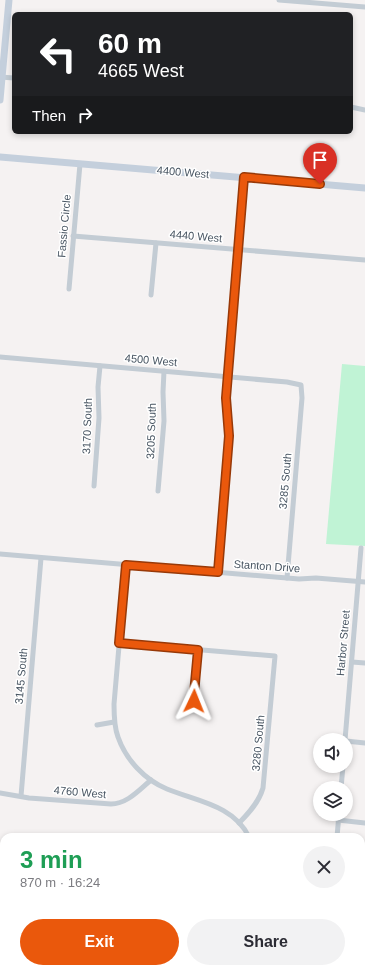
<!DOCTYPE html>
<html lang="en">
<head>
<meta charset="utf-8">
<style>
  body { margin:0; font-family:Helvetica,sans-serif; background:#f2f2f3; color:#2b2b33; height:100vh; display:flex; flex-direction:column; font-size:15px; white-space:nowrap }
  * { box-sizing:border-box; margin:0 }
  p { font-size:13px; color:#7c7c81 }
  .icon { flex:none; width:22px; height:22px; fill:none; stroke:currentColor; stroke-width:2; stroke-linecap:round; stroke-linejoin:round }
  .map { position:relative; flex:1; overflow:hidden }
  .panel { position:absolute; left:0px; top:833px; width:365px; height:140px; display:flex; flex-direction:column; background:#fff; border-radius:12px 12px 0 0; box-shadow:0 2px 6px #0003 }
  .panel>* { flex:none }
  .top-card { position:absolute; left:12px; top:12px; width:341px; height:122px; border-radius:6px; box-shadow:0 2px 6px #0003; background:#202124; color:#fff; overflow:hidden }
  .controls { position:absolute; left:313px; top:733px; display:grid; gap:8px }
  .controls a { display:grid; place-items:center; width:40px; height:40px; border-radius:50%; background:#fff; box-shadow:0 2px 6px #0003; font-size:20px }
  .pin { position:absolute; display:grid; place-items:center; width:34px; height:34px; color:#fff; margin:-41px -17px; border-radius:50% 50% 50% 0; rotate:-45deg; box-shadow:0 0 4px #0007 }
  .pin .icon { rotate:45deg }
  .me { position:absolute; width:44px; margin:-22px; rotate:2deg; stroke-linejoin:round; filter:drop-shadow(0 0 3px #0008) }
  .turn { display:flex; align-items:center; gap:14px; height:84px; padding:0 20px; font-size:18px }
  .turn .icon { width:52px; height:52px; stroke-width:2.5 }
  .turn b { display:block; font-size:28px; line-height:34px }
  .then { display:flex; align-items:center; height:38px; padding:0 20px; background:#0003; gap:8px; font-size:15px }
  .round { display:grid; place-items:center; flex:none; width:42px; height:42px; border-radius:21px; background:#f2f2f3 }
  .head { display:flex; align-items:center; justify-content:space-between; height:68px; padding:0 20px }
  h1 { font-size:24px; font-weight:600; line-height:30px; color:#1e9e55 }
  .primary-button { display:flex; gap:8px; margin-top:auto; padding:8px 20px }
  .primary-button a { flex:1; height:46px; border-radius:24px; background:#ea580c; color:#fff; font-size:16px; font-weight:600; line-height:46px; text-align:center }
  .primary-button a+a { background:#f2f2f3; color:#2b2b33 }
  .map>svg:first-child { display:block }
  .green { fill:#c0f3d5 }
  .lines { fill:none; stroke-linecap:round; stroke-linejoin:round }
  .street { stroke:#c3ccd4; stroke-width:5 }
  .secondary { stroke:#c4cfdc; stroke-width:7 }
  .route-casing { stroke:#983908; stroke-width:10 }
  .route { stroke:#ea580c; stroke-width:7 }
  .labels { text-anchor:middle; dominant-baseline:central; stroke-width:3; stroke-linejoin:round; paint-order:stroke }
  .street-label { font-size:11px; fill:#485562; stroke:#fff }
</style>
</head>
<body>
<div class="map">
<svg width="365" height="973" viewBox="0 0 365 973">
  <rect width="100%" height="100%" fill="#f5f2f2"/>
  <polygon class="green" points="342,364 365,366 365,546 326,544"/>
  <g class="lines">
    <g class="street">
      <polyline points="279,0 365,7"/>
      <polyline points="0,77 14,78"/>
      <polyline points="351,107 365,110"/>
      <polyline points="73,236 365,260"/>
      <polyline points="69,289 80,164"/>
      <polyline points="151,295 156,243"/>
      <polyline points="0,357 287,382 301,385 302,398 287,578"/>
      <polyline points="94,486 99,418 98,387 100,366"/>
      <polyline points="158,491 164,421 163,392 164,371"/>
      <polyline points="0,554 299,579 316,578 365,582"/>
      <path d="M126 565 114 704C114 715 114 727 118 737 126 760 145 780 167 789 196 801 234 805 249 837"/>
      <polyline points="218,572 229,436 226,398 244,177"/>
      <path d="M119 643 275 656 263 788C259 802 249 813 239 823"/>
      <polyline points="352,662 365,663"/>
      <polyline points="196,710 194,694 198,650"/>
      <polyline points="97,725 114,722"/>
      <polyline points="345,740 361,548"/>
      <polyline points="346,741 365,743"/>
      <polyline points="341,788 343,766"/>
      <path d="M0 793 29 798 111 804C127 804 139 790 151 780"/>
      <polyline points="21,796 41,558"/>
      <polyline points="338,820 365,823"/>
      <polyline points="337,837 339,814"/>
      <polyline points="361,964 365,962"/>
      <polyline points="168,969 176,973 179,969"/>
      <polyline points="325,969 340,969"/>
      <polyline points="4,973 5,969"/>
      <polyline points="75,973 75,969"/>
      <polyline points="247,973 247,969"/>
      <polyline points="318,973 318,969"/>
    </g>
    <g class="secondary">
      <polyline points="0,100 9,0"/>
      <polyline points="0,157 365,188"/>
      <polyline points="0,875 4,875"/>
      <polyline points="361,906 365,906"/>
    </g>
  </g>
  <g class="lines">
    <defs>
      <polyline id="route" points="194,701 194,694 198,650 119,643 126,565 218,572 229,436 226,398 244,177 320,184"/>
    </defs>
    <use href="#route" class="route-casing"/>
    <use href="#route" class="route"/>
  </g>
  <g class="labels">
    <g class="street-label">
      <text transform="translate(183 172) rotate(5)">4400 West</text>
      <text transform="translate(64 226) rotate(-85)">Fassio Circle</text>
      <text transform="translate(196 236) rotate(5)">4440 West</text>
      <text transform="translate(151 360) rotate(5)">4500 West</text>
      <text transform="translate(87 426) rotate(-88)">3170 South</text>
      <text transform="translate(151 431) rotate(-88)">3205 South</text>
      <text transform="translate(285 481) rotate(-85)">3285 South</text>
      <text transform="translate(267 566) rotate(4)">Stanton Drive</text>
      <text transform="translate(343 643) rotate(-85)">Harbor Street</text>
      <text transform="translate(21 676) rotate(-85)">3145 South</text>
      <text transform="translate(258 743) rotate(-85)">3280 South</text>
      <text transform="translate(80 792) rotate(5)">4760 West</text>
    </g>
  </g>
</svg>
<div class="controls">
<a><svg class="icon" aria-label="sound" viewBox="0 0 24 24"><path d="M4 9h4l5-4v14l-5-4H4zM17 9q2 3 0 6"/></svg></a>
<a><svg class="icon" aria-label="layers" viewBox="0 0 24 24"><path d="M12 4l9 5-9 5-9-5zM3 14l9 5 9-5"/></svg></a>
</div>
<div class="pin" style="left:320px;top:184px;background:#d93025"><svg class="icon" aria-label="arrive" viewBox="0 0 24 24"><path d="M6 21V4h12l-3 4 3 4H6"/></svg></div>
<svg class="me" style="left:194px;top:701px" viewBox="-20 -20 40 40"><path d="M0-17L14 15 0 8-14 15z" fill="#ea580c" stroke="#fff" stroke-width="4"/></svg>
<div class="top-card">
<div class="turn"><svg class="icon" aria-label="left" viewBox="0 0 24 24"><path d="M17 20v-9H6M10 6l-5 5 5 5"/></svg><div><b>60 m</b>4665 West</div></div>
<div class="then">Then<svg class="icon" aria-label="right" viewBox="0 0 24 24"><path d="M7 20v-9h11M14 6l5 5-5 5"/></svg></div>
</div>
<section class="panel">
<div class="head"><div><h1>3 min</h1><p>870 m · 16:24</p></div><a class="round"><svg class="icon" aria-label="close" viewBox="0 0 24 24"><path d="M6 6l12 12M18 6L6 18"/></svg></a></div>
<div class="primary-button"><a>Exit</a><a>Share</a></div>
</section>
</div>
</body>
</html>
